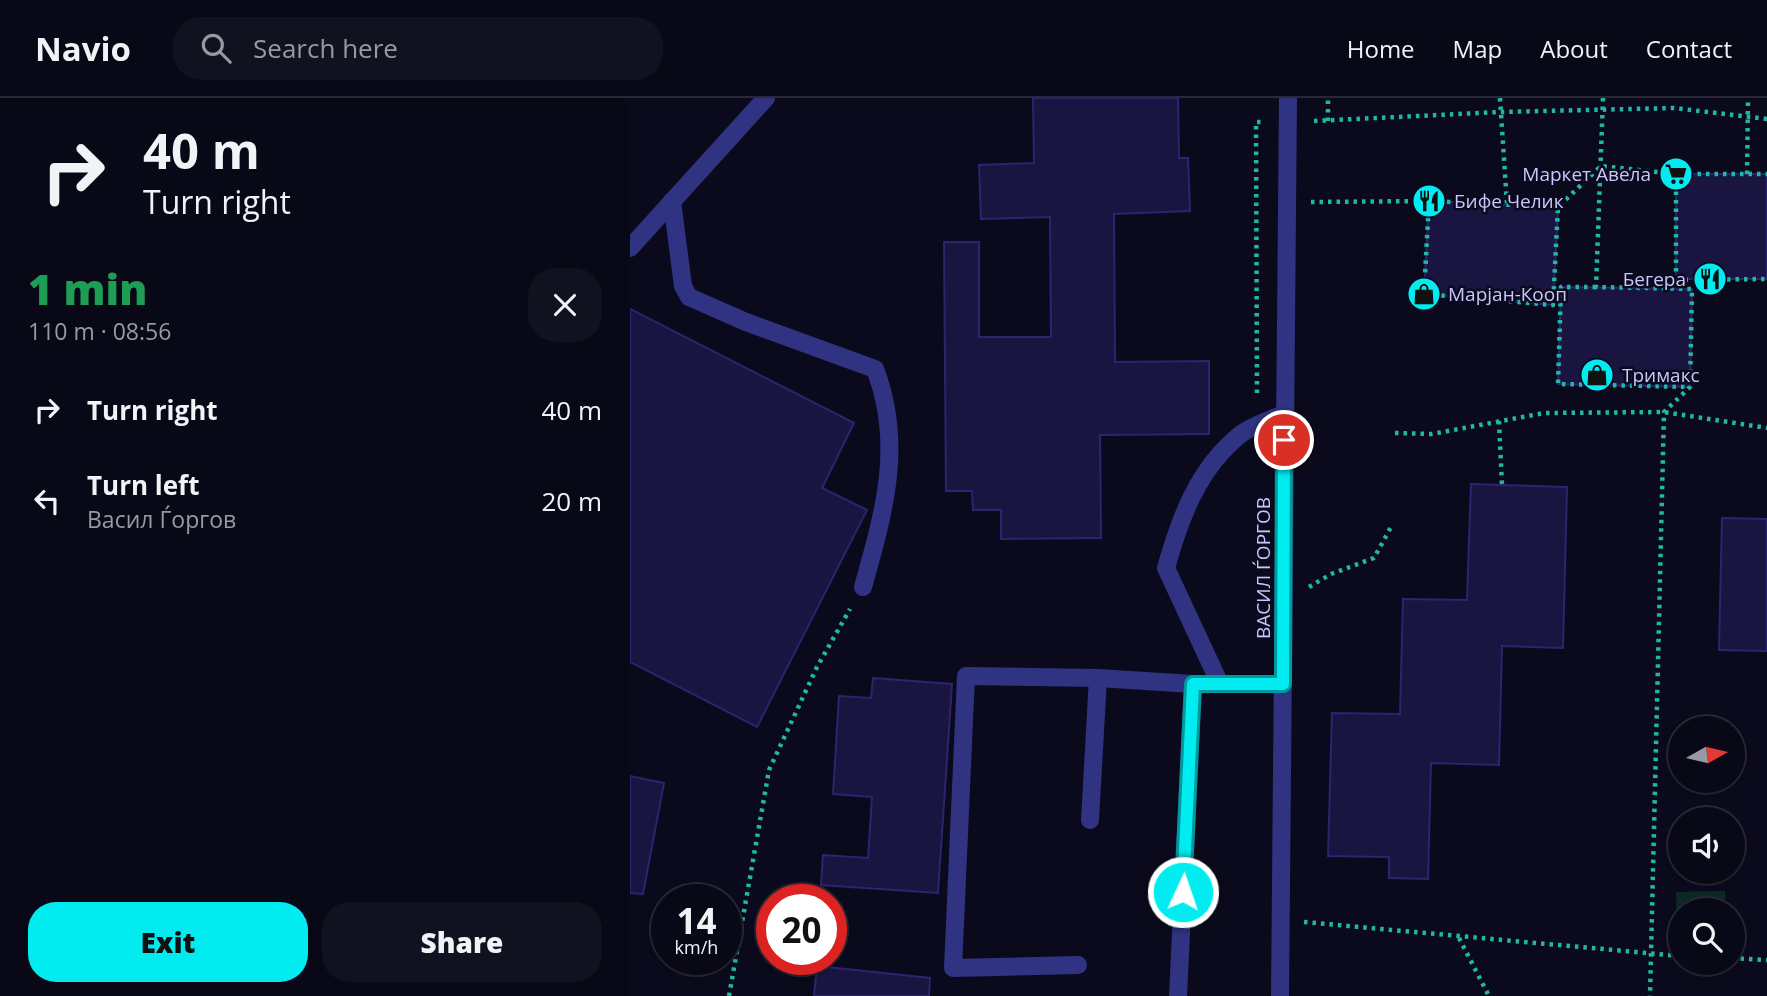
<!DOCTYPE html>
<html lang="en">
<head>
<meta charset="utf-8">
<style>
  body { margin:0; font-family:"Open Sans",sans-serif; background:#11111f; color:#f1f3f6; height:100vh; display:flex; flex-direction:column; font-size:26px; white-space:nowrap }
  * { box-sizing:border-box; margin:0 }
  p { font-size:23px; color:#989aa1 }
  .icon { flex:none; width:38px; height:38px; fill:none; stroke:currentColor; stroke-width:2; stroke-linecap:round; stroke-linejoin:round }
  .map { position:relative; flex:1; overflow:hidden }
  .side { display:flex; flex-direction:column; background:#080816; width:630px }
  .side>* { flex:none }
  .hud { background:#080816; color:#f1f3f6; overflow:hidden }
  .needle { width:46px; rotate:82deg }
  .tools { position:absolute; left:1038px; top:618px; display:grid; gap:14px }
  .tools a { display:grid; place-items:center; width:77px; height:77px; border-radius:50%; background:#080816; box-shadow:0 2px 5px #0004,0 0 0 2px #292935; font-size:35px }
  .speed { position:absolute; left:21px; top:786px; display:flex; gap:14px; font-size:35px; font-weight:700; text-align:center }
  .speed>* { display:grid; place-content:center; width:91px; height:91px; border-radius:50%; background:#080816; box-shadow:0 2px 5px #0004,0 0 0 2px #292935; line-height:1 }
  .speed small { font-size:18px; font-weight:400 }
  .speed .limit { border:10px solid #d22; background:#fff; color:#111 }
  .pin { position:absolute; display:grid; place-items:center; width:60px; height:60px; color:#fff; margin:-30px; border:4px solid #fff; border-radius:50%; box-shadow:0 2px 7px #0007 }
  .me { position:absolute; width:77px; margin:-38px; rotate:3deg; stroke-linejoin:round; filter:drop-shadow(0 0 5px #0008) }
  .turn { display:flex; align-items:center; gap:24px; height:147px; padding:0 28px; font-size:32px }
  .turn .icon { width:91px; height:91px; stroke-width:2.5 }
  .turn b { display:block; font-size:49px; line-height:60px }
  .round { display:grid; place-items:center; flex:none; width:74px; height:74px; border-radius:28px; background:#11111f }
  .headline { display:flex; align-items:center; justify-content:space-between; height:119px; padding:0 28px }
  h1 { font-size:42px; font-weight:800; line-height:52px; color:#1e9e55 }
  .primary-button { display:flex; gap:14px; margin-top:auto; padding:14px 28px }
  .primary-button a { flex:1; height:80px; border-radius:28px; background:#00ecf1; color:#111; font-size:28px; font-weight:800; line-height:80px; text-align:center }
  .primary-button a+a { background:#11111f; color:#f1f3f6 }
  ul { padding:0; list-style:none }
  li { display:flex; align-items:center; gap:21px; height:91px; padding:0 28px }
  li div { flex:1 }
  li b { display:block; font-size:26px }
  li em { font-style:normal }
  header { display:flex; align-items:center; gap:42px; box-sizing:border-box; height:98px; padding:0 35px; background:#080816; border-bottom:2px solid #292935 }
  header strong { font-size:33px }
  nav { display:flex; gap:38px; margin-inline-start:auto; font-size:24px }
  .search { width:490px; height:63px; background:#11111f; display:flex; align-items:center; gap:18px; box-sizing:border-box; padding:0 24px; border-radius:28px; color:#989aa1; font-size:26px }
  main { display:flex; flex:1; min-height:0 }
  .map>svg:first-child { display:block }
  .green { fill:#0c2825 }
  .building { fill:#191440; stroke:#2c246e; stroke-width:2 }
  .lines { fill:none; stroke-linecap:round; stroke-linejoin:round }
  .path { stroke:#21b8a3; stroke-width:4.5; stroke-dasharray:3.5 5; stroke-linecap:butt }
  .lane { stroke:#303381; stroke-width:18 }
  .street { stroke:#303381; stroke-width:18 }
  .route-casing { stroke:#00999d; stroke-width:18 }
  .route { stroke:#00ecf1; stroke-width:12 }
  .labels { text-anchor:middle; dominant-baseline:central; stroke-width:5; stroke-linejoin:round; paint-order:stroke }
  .poi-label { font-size:19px; fill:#c8c6ff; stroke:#0b0a1d; text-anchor:start }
  .street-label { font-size:19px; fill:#c8c6ff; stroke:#0b0a1d }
</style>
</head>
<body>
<header>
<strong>Navio</strong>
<div class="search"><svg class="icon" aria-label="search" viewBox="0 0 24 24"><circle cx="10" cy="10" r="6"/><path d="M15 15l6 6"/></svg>Search here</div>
<nav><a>Home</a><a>Map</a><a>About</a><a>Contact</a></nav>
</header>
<main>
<section class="side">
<div class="hud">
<div class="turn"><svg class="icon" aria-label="right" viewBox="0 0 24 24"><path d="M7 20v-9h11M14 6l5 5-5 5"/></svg><div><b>40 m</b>Turn right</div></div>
</div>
<div class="headline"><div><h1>1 min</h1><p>110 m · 08:56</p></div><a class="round"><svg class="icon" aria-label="close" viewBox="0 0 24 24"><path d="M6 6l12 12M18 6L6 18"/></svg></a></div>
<ul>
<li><svg class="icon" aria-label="right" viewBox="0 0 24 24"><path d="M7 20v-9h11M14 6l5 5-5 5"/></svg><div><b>Turn right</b></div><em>40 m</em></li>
<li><svg class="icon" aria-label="left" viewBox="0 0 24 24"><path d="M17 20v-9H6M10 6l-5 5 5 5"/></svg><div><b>Turn left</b><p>Васил Ѓоргов</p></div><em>20 m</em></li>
</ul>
<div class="primary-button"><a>Exit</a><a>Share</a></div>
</section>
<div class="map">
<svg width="1137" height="898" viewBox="0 0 1137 898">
  <rect width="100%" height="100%" fill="#0b0a1d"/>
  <polygon class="green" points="1095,793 1095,812 1050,812 1050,840 1047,840 1046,794"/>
  <g class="building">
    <polygon points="403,0 548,0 549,60 558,60 560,113 484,116 485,264 579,263 579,336 470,337 471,440 371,441 371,412 343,412 342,393 316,393 314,144 349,144 349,239 421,239 420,119 351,121 349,67 404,65"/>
    <rect x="1046" y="76" width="91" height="105"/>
    <polygon points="799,103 928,109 923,207 794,196"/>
    <polygon points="931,189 1062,191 1060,289 928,286"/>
    <polygon points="0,211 224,325 192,390 237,412 127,629 0,564"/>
    <polygon points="841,386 937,389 933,550 872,548 869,667 801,665 798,781 759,780 759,759 698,758 702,615 770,616 773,501 837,502"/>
    <polygon points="1092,420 1137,421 1137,553 1089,552"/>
    <polygon points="243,580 322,586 308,795 191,787 193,757 238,760 242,699 203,696 209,598 241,600"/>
    <polygon points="0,678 34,685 13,796 0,795"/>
    <polygon points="187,868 300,880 299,898 184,898"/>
  </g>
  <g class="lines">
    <g class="path">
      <polyline points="870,0 877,106"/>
      <polyline points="973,0 966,189 1062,191 1060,289 1034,314 1020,898"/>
      <polyline points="684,23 870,14 1044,10 1137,21"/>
      <polyline points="698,23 698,0"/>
      <polyline points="1117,76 1118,0"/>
      <polyline points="799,103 794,196 923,207 928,109 971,68 1046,76"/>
      <polyline points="681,104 799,103 927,109"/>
      <polyline points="1046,182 1046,76 1137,76"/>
      <polyline points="1046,182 1137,181"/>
      <polyline points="966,189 931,189 928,286 1060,289"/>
      <polyline points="627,295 626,24 633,24"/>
      <polyline points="869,323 872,387"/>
      <polyline points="765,335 802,336 914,315 1034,314 1137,330"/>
      <polyline points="679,489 701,476 744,460 761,429"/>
      <polyline points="674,824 1050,858"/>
      <polyline points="829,840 859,898"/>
      <polyline points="1102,860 1137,862"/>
      <polyline points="99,898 139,672 187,569 220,511"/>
    </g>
    <g class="lane">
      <path d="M42 103 53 188 59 199 116 224 245 271C274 347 254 414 233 489"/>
      <polyline points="563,586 653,586"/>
      <path d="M590 586 536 470C550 420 568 370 611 336 623 327 641 322 655 315"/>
      <polyline points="460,722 468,580"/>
      <polyline points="448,867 323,870 336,578 468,580 563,586 548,898"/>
    </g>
    <g class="street">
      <polyline points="0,150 136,0"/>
      <polyline points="650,898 658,0"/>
    </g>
  </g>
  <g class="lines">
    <defs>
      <polyline id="route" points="553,794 563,586 653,586 654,342"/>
    </defs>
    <use href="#route" class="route-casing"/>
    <use href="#route" class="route"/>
  </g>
  <defs>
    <symbol id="supermarket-disc" viewBox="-11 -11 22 22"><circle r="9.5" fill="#00ecf1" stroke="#0b0a1d"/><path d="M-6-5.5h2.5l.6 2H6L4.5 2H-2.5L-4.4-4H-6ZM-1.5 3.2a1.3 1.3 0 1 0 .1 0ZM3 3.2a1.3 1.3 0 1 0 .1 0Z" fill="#111"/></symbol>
    <symbol id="restaurant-disc" viewBox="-11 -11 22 22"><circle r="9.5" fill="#00ecf1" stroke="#0b0a1d"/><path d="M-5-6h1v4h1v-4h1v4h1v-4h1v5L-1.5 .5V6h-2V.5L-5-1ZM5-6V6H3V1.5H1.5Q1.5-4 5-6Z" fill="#111"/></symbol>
    <symbol id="shop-disc" viewBox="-11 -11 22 22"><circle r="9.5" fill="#00ecf1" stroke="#0b0a1d"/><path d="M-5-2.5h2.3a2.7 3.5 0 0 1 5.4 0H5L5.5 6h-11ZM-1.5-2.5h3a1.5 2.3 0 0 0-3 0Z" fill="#111"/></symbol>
  </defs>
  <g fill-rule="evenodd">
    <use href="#supermarket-disc" x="1027" y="57" width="38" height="38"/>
    <use href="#restaurant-disc" x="780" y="84" width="38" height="38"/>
    <use href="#restaurant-disc" x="1061" y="162" width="38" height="38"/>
    <use href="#shop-disc" x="775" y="177" width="38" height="38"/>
    <use href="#shop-disc" x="948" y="258" width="38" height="38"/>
  </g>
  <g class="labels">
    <g class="poi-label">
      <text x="1021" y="76" text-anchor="end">Маркет Авела</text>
      <text x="824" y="103">Бифе Челик</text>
      <text x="1056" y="181" text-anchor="end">Бегера</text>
      <text x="818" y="196">Марјан-Кооп</text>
      <text x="992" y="277">Тримакс</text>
    </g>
    <g class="street-label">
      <text transform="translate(633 470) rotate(-90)">ВАСИЛ ЃОРГОВ</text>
    </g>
  </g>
</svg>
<div class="tools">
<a><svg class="needle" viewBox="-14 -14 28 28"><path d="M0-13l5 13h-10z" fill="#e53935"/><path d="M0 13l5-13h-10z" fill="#989aa1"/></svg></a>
<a><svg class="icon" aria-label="sound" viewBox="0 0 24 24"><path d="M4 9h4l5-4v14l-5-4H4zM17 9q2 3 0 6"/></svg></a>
<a><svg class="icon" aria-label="search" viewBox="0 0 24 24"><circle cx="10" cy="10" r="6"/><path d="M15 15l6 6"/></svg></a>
</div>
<div class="speed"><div>14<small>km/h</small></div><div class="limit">20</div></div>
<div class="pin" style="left:654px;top:342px;background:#d93025"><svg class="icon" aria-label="arrive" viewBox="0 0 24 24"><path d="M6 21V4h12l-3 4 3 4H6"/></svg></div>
<svg class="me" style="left:553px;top:794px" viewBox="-20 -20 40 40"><circle r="17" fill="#00ecf1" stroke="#fff" stroke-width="3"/><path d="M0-11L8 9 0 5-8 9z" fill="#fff"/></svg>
</div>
</main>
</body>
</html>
